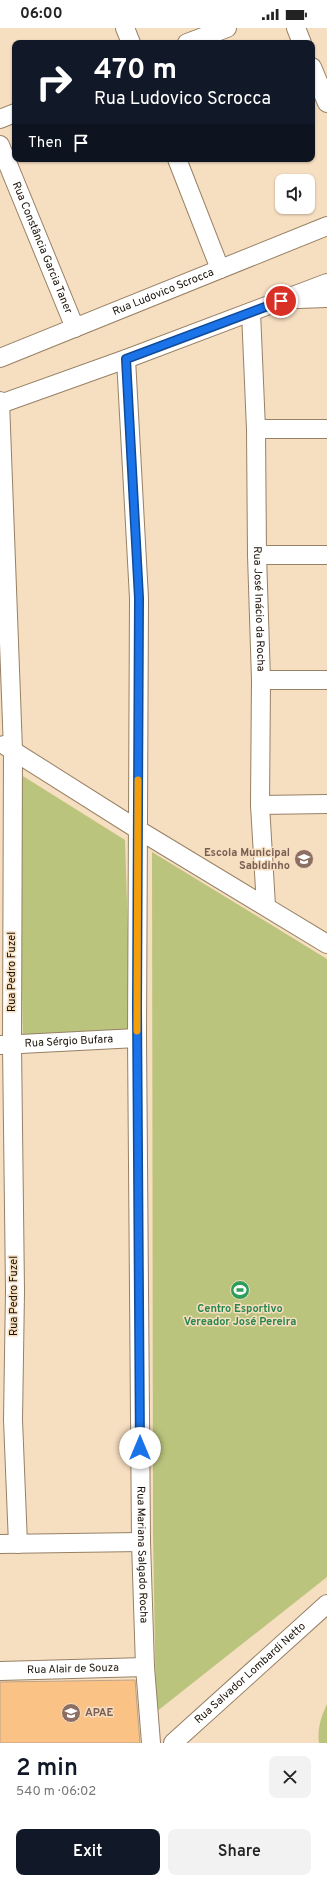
<!DOCTYPE html>
<html lang="en">
<head>
<meta charset="utf-8">
<style>
  body { margin:0; font-family:Overpass,sans-serif; background:#f2f2f2; color:#222; height:100vh; display:flex; flex-direction:column; font-size:15px; white-space:nowrap }
  * { box-sizing:border-box; margin:0 }
  p { font-size:13px; color:#767676 }
  .icon { flex:none; width:22px; height:22px; fill:none; stroke:currentColor; stroke-width:2; stroke-linecap:round; stroke-linejoin:round }
  .map { position:relative; height:1715px; overflow:hidden }
  .drawer { display:flex; flex-direction:column; background:#fff; flex:1 }
  .drawer>* { flex:none }
  .top-card { position:absolute; left:12px; top:12px; width:303px; height:122px; border-radius:8px; box-shadow:0 1px 3px #0004; background:#111827; color:#fff; overflow:hidden }
  .buttons { position:absolute; left:275px; top:146px; display:grid; gap:8px }
  .buttons a { display:grid; place-items:center; width:40px; height:40px; border-radius:8px; background:#fff; box-shadow:0 1px 3px #0004; font-size:20px }
  .pin { position:absolute; display:grid; place-items:center; width:34px; height:34px; color:#fff; margin:-17px; border:2px solid #fff; border-radius:50%; box-shadow:0 1px 4px #0007 }
  .me { position:absolute; width:44px; margin:-22px; rotate:0deg; stroke-linejoin:round; filter:drop-shadow(0 0 3px #0008) }
  .turn { display:flex; align-items:center; gap:14px; height:84px; padding:0 16px; font-size:18px }
  .turn .icon { width:52px; height:52px; stroke-width:2.5 }
  .turn b { display:block; font-size:28px; line-height:34px }
  .then { display:flex; align-items:center; height:38px; padding:0 16px; background:#0003; gap:8px; font-size:15px }
  .round { display:grid; place-items:center; flex:none; width:42px; height:42px; border-radius:8px; background:#f2f2f2 }
  .summary { display:flex; align-items:center; justify-content:space-between; height:68px; padding:0 16px }
  h1 { font-size:24px; font-weight:600; line-height:30px; color:#111827 }
  .action { display:flex; gap:8px; margin-top:auto; padding:8px 16px }
  .action a { flex:1; height:46px; border-radius:8px; background:#111827; color:#fff; font-size:16px; font-weight:600; line-height:46px; text-align:center }
  .action a+a { background:#f2f2f2; color:#222 }
  .status { display:flex; justify-content:space-between; align-items:center; height:28px; padding:0 20px; background:#fff; direction:ltr }
  .status svg { height:11px; fill:currentColor }
  .map>svg:first-child { display:block }
  .green { fill:#bbc47c }
  .building { fill:#fbc285; stroke:#bda388 }
  .lines { fill:none; stroke-linecap:round; stroke-linejoin:round }
  .minor-casing { stroke:#978165; stroke-width:20 }
  .minor { stroke:#fff; stroke-width:18 }
  .route-casing { stroke:#114b97; stroke-width:10 }
  .route { stroke:#1a73e8; stroke-width:7 }
  .slow { stroke:#f59e0b; stroke-width:7 }
  .labels { text-anchor:middle; dominant-baseline:central; stroke-width:3; stroke-linejoin:round; paint-order:stroke }
  .street-label { font-size:11px; fill:#1b1308; stroke:#f6dec0 }
  .education-label { font-size:11px; font-weight:bold; fill:#785e54; stroke:#f6dec0; text-anchor:end }
  .leisure-label { font-size:11px; font-weight:bold; fill:#27864d; stroke:#f6dec0 }
</style>
</head>
<body>
<div class="status"><b>06:00</b><svg viewBox="0 0 49 12"><path d="M0 12V9h3v3zM5 12V6h3v6zM10 12V3h3v9zM15 12V0h3v12zM26 1h20v11H26zM47 4h2v5h-2z"/></svg></div>
<div class="map">
<svg width="327" height="1715" viewBox="0 0 327 1715">
  <rect width="100%" height="100%" fill="#f6dec0"/>
  <g class="green">
    <polygon points="18,745 125,812 131,1004 23,1014"/>
    <polygon points="152,824 327,931 327,1549 156,1684 153,1506"/>
    <path d="M327 1676V1715H319C317 1701 321 1689 327 1676Z"/>
  </g>
  <polygon class="building" points="135,1652 140,1715 0,1715 0,1654"/>
  <g class="lines">
    <defs>
      <g id="minor">
        <polyline points="125,0 131,15"/>
        <polyline points="296,0 302,15"/>
        <polyline points="187,15 227,0"/>
        <polyline points="312,39 327,75"/>
        <polyline points="0,91 15,85"/>
        <path id="s1" d="M0 117 75 300"/>
        <polyline points="177,131 220,241"/>
        <polyline points="298,271 327,270"/>
        <path id="s2" d="M251 284 256 401 257 527 261 652 260 777 266 878"/>
        <path id="s3" d="M0 330 327 198"/>
        <path id="s4" d="M126 331 139 570 137 1010 141 1514 145 1639 151 1715"/>
        <polyline points="0,373 13,722 12,1017 15,1263 13,1392 18,1516"/>
        <polyline points="0,376 126,331 327,255"/>
        <polyline points="256,401 327,401"/>
        <polyline points="257,527 327,527"/>
        <polyline points="261,652 327,652"/>
        <polyline points="4,717 137,801 327,916"/>
        <polyline points="260,777 327,776"/>
        <path id="s5" d="M1 1017 137 1010"/>
        <polyline points="0,1516 141,1514"/>
        <path id="s6" d="M0 1643 145 1639"/>
        <path id="s7" d="M173 1715 327 1576"/>
      </g>
    </defs>
    <use href="#minor" class="minor-casing"/>
    <use href="#minor" class="minor"/>
  </g>
  <g class="lines">
    <defs>
      <polyline id="route" points="140,1420 137,980 139,570 126,331 281,273"/>
    </defs>
    <use href="#route" class="route-casing"/>
    <use href="#route" class="route"/>
    <polyline class="slow" points="137,1003 138,752"/>
  </g>
  <defs>
    <symbol id="school-disc" viewBox="-11 -11 22 22"><circle r="9.5" fill="#8d6e63" stroke="#f6dec0"/><path d="M0-5L7-2L0 1L-7-2ZM-4 1L0 2.5L4 1V4Q0 6-4 4Z" fill="#fff"/></symbol>
    <symbol id="stadium-disc" viewBox="-11 -11 22 22"><circle r="9.5" fill="#2e9e5b" stroke="#f6dec0"/><path d="M0-5a6.5 5 0 1 0 0 10a6.5 5 0 1 0 0-10ZM-3.5-1.8h7v3.6h-7Z" fill="#fff"/></symbol>
  </defs>
  <g fill-rule="evenodd">
    <use href="#school-disc" x="293" y="820" width="22" height="22"/>
    <use href="#stadium-disc" x="229" y="1251" width="22" height="22"/>
    <use href="#school-disc" x="60" y="1674" width="22" height="22"/>
  </g>
  <g class="labels">
    <g class="street-label">
      <text stroke="none"><textPath href="#s1" startOffset="111">Rua Constância Garcia Taner</textPath></text>
      <text stroke="none"><textPath href="#s3" startOffset="176">Rua Ludovico Scrocca</textPath></text>
      <text stroke="none"><textPath href="#s2" startOffset="297">Rua José Inácio da Rocha</textPath></text>
      <text transform="translate(12 944) rotate(-90)">Rua Pedro Fuzel</text>
      <text stroke="none"><textPath href="#s5" startOffset="68">Rua Sérgio Bufara</textPath></text>
      <text transform="translate(14 1268) rotate(-90)">Rua Pedro Fuzel</text>
      <text stroke="none"><textPath href="#s4" startOffset="1196">Rua Mariana Salgado Rocha</textPath></text>
      <text stroke="none"><textPath href="#s6" startOffset="73">Rua Alair de Souza</textPath></text>
      <text stroke="none"><textPath href="#s7" startOffset="104">Rua Salvador Lombardi Netto</textPath></text>
    </g>
    <g class="education-label">
      <text x="290" y="825">Escola Municipal<tspan x="290" dy="13">Sabidinho</tspan></text>
      <text x="85" y="1685" text-anchor="start">APAE</text>
    </g>
    <g class="leisure-label">
      <text x="240" y="1281">Centro Esportivo<tspan x="240" dy="13">Vereador José Pereira</tspan></text>
    </g>
  </g>
</svg>
<div class="buttons">
<a><svg class="icon" aria-label="sound" viewBox="0 0 24 24"><path d="M4 9h4l5-4v14l-5-4H4zM17 9q2 3 0 6"/></svg></a>
</div>
<div class="pin" style="left:281px;top:273px;background:#d93025"><svg class="icon" aria-label="arrive" viewBox="0 0 24 24"><path d="M6 21V4h12l-3 4 3 4H6"/></svg></div>
<svg class="me" style="left:140px;top:1420px" viewBox="-20 -20 40 40"><circle r="19" fill="#fff"/><path d="M0-13L10 11 0 6-10 11z" fill="#1a73e8"/></svg>
<div class="top-card">
<div class="turn"><svg class="icon" aria-label="right" viewBox="0 0 24 24"><path d="M7 20v-9h11M14 6l5 5-5 5"/></svg><div><b>470 m</b>Rua Ludovico Scrocca</div></div>
<div class="then">Then<svg class="icon" aria-label="arrive" viewBox="0 0 24 24"><path d="M6 21V4h12l-3 4 3 4H6"/></svg></div>
</div>
</div>
<section class="drawer">
<div class="summary"><div><h1>2 min</h1><p>540 m · 06:02</p></div><a class="round"><svg class="icon" aria-label="close" viewBox="0 0 24 24"><path d="M6 6l12 12M18 6L6 18"/></svg></a></div>
<div class="action"><a>Exit</a><a>Share</a></div>
</section>
</body>
</html>
